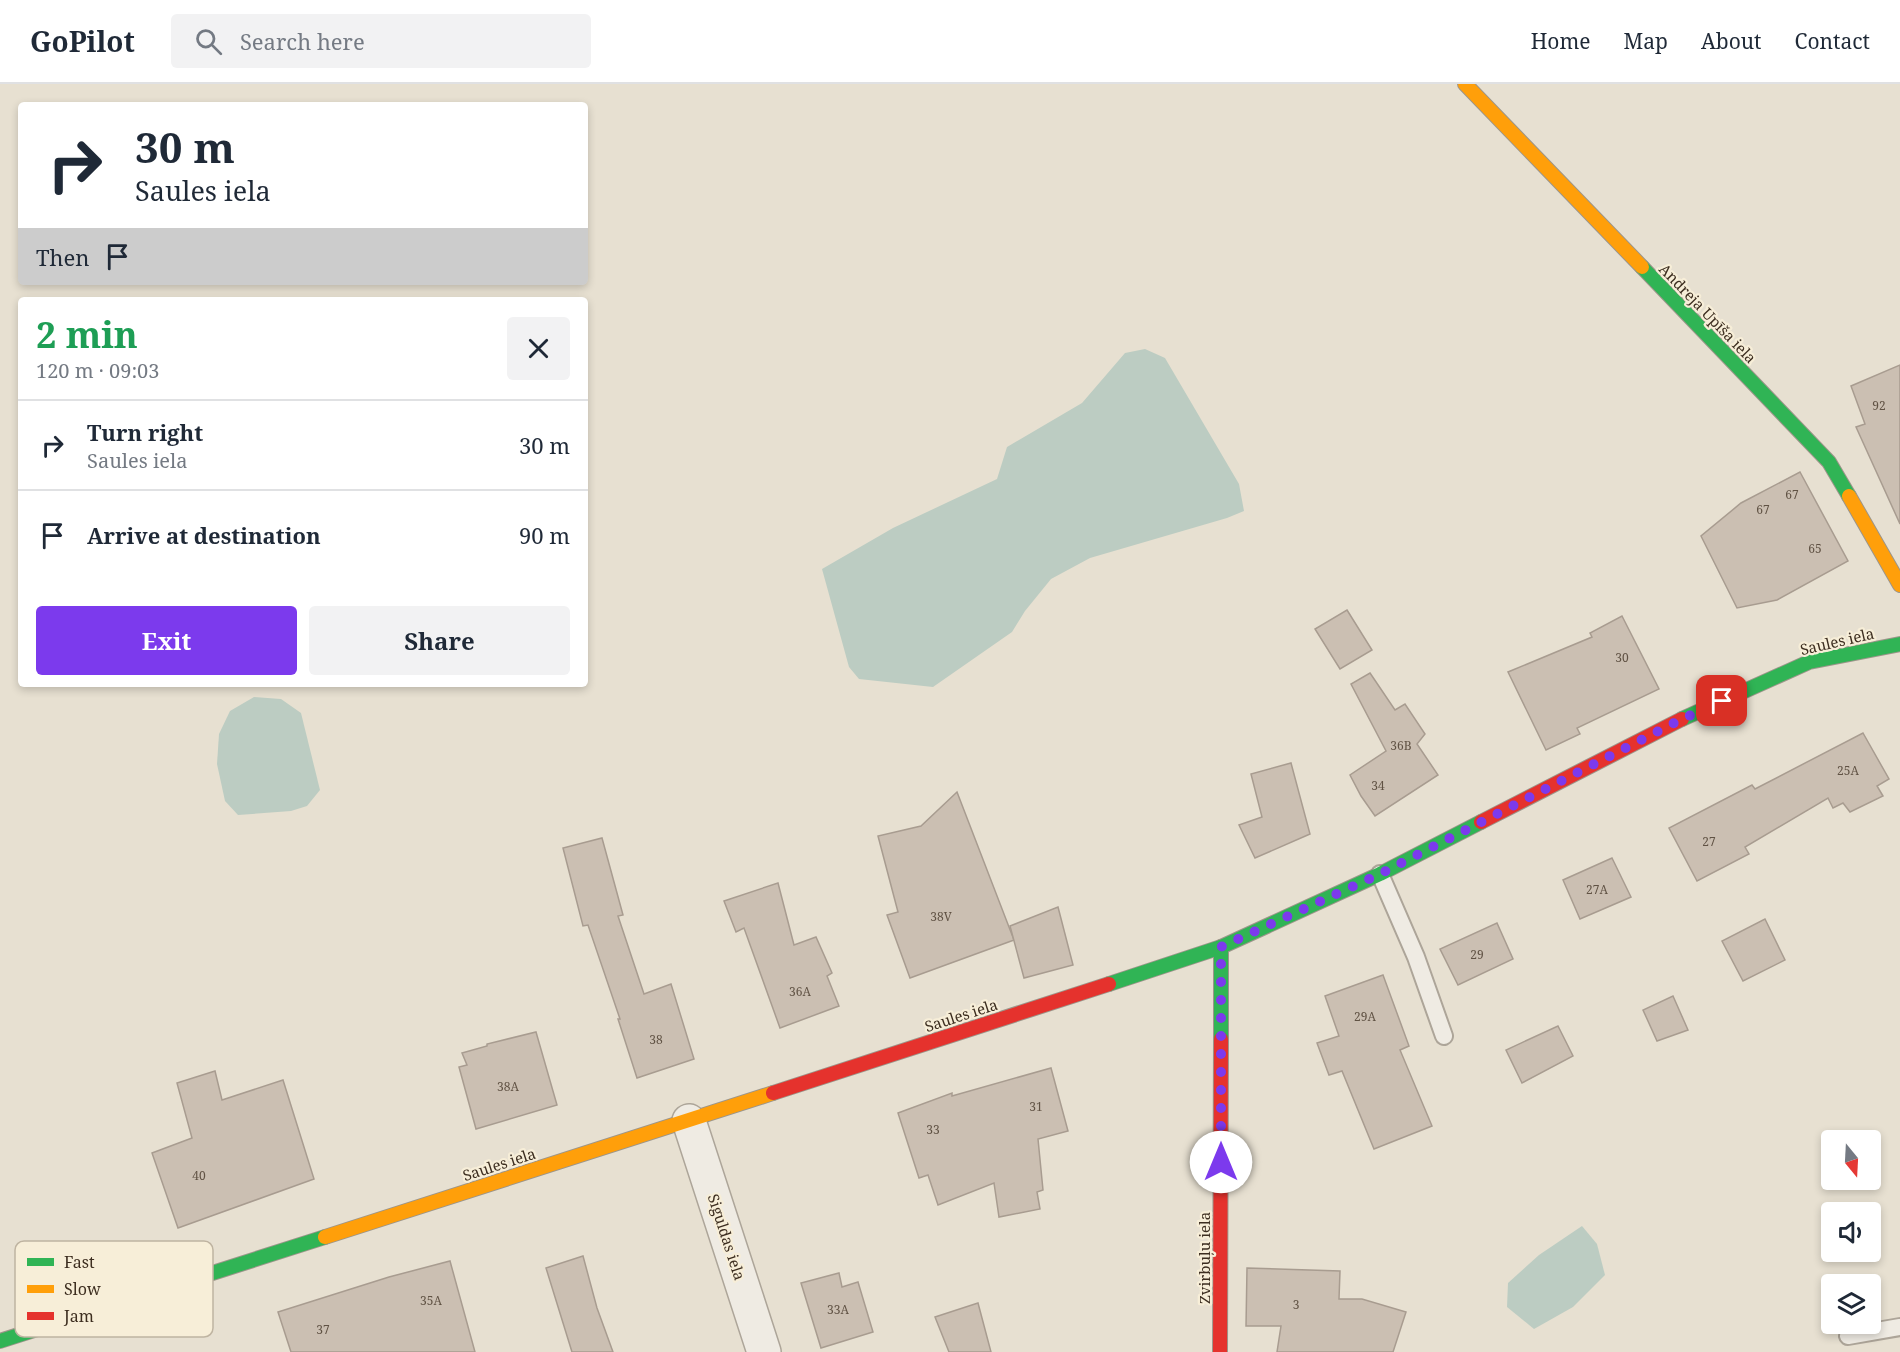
<!DOCTYPE html>
<html lang="en">
<head>
<meta charset="utf-8">
<style>
  body { margin:0; font-family:"Noto Serif",serif; background:#f2f2f3; color:#1f2937; height:100vh; display:flex; flex-direction:column; font-size:22px; white-space:nowrap }
  * { box-sizing:border-box; margin:0 }
  p { font-size:20px; color:#747a83 }
  .icon { flex:none; width:33px; height:33px; fill:none; stroke:currentColor; stroke-width:2; stroke-linecap:round; stroke-linejoin:round }
  .map { position:relative; flex:1; overflow:hidden }
  .sheet { position:absolute; left:18px; top:213px; width:570px; height:390px; display:flex; flex-direction:column; background:#fff; border-radius:6px; box-shadow:0 3px 9px #0003 }
  .sheet>* { flex:none }
  .guide { position:absolute; left:18px; top:18px; width:570px; height:183px; border-radius:6px; box-shadow:0 3px 9px #0003; background:#fff; color:#1f2937; overflow:hidden }
  .needle { width:39px; rotate:162deg }
  .tools { position:absolute; left:1821px; top:1046px; display:grid; gap:12px }
  .tools a { display:grid; place-items:center; width:60px; height:60px; border-radius:6px; background:#fff; box-shadow:0 3px 9px #0003; font-size:30px }
  .pin { position:absolute; display:grid; place-items:center; width:51px; height:51px; color:#fff; margin:-26px; border-radius:12px; box-shadow:0 3px 9px #0006 }
  .me { position:absolute; width:66px; margin:-33px; rotate:0deg; stroke-linejoin:round; filter:drop-shadow(0 0 4px #0008) }
  .turn { display:flex; align-items:center; gap:21px; height:126px; padding:0 18px; font-size:27px }
  .turn .icon { width:78px; height:78px; stroke-width:2.5 }
  .turn b { display:block; font-size:42px; line-height:51px }
  .then { display:flex; align-items:center; height:57px; padding:0 18px; background:#0003; gap:12px; font-size:22px }
  .round { display:grid; place-items:center; flex:none; width:63px; height:63px; border-radius:6px; background:#f2f2f3 }
  .headline { display:flex; align-items:center; justify-content:space-between; height:102px; padding:0 18px }
  h1 { font-size:36px; font-weight:700; line-height:45px; color:#1e9e55 }
  .primary-button { display:flex; gap:12px; margin-top:auto; padding:12px 18px }
  .primary-button a { flex:1; height:69px; border-radius:6px; background:#7c3aed; color:#fff; font-size:24px; font-weight:700; line-height:69px; text-align:center }
  .primary-button a+a { background:#f2f2f3; color:#1f2937 }
  ul { padding:0; list-style:none }
  li { display:flex; align-items:center; gap:18px; height:90px; padding:0 18px; border-top:2px solid #e0e1e3 }
  li div { flex:1 }
  li b { display:block; font-size:22px }
  li em { font-style:normal }
  header { display:flex; align-items:center; gap:36px; box-sizing:border-box; height:84px; padding:0 30px; background:#fff; border-bottom:2px solid #e0e1e3 }
  header strong { font-size:28px }
  nav { display:flex; gap:33px; margin-inline-start:auto; font-size:21px }
  .search { width:420px; height:54px; background:#f2f2f3; display:flex; align-items:center; gap:15px; box-sizing:border-box; padding:0 21px; border-radius:6px; color:#747a83; font-size:22px }
  .map>svg:first-child { display:block }
  .water { fill:#bcccc2 }
  .building { fill:#cbbfb2; stroke:#a89c90; stroke-width:1.5 }
  .lines { fill:none; stroke-linecap:round; stroke-linejoin:round }
  .lane-casing { stroke:#ada599; stroke-width:20 }
  .street-casing { stroke:#ada599; stroke-width:36 }
  .fast-casing { stroke:#9c958a; stroke-width:16 }
  .slow-casing { stroke:#9c958a; stroke-width:16 }
  .jam-casing { stroke:#9c958a; stroke-width:16 }
  .lane { stroke:#efebe3; stroke-width:16 }
  .street { stroke:#efebe3; stroke-width:33 }
  .fast { stroke:#30b455; stroke-width:14 }
  .slow { stroke:#ff9f0a; stroke-width:14 }
  .jam { stroke:#e5322d; stroke-width:14 }
  .route { stroke:#7c3aed; stroke-width:10; stroke-dasharray:0 18 }
  .labels { text-anchor:middle; dominant-baseline:central; stroke-width:4.5; stroke-linejoin:round; paint-order:stroke }
  .number-label { font-size:12px; fill:#605244 }
  .street-label { font-size:15px; fill:#3d2e20; stroke:#f7eed8 }
  .key { fill:#f7eed8; stroke:#bfb4a1; stroke-width:1.5 }
  .key-label { font-size:16px; fill:#3d2e20 }
</style>
</head>
<body>
<header>
<strong>GoPilot</strong>
<div class="search"><svg class="icon" aria-label="search" viewBox="0 0 24 24"><circle cx="10" cy="10" r="6"/><path d="M15 15l6 6"/></svg>Search here</div>
<nav><a>Home</a><a>Map</a><a>About</a><a>Contact</a></nav>
</header>
<div class="map">
<svg width="1900" height="1268" viewBox="0 0 1900 1268">
  <rect width="100%" height="100%" fill="#e7e0d1"/>
  <g class="water">
    <polygon points="1145,265 1165,274 1239,400 1244,427 1227,434 1090,474 1051,495 1025,527 1012,548 933,603 859,595 849,583 822,485 893,444 997,395 1007,363 1082,319 1125,269"/>
    <polygon points="254,613 281,615 301,629 320,706 307,722 291,727 238,731 225,717 217,680 219,650 230,627"/>
    <polygon points="1582,1142 1597,1160 1605,1191 1573,1223 1534,1245 1507,1223 1508,1199 1539,1171"/>
  </g>
  <g class="building">
    <polygon points="1900,281 1900,440 1856,343 1865,340 1851,302"/>
    <polygon points="1800,388 1848,477 1777,516 1737,524 1701,452 1741,419"/>
    <polygon points="1347,526 1372,566 1340,585 1315,545"/>
    <polygon points="1622,532 1659,605 1577,644 1580,650 1546,666 1508,588 1592,553 1590,549"/>
    <polygon points="1370,589 1395,626 1405,620 1425,650 1417,660 1438,691 1375,732 1361,712 1350,691 1386,667 1351,600"/>
    <polygon points="1863,649 1889,695 1877,702 1883,712 1850,728 1843,719 1833,724 1828,714 1745,763 1749,770 1697,797 1669,744 1752,701 1755,705"/>
    <polygon points="1291,679 1310,750 1255,774 1239,741 1262,733 1251,690"/>
    <polygon points="957,708 1014,856 910,894 887,831 898,828 878,752 921,742"/>
    <polygon points="602,754 623,831 618,832 644,910 671,900 694,975 637,994 618,935 620,935 588,841 583,842 563,764"/>
    <polygon points="1612,774 1631,813 1580,835 1563,796"/>
    <polygon points="778,799 794,861 816,853 832,889 827,892 839,922 780,944 744,844 736,848 724,817"/>
    <polygon points="1058,823 1073,881 1024,894 1010,842"/>
    <polygon points="1765,835 1785,876 1743,897 1722,857"/>
    <polygon points="1497,839 1513,875 1458,901 1440,865"/>
    <polygon points="1383,891 1409,962 1400,966 1432,1042 1374,1065 1342,987 1329,991 1317,959 1339,952 1325,912"/>
    <polygon points="1673,912 1688,946 1657,957 1643,926"/>
    <polygon points="1558,942 1573,972 1522,999 1506,966"/>
    <polygon points="536,948 557,1021 476,1045 459,983 467,981 462,969 487,962 487,960"/>
    <polygon points="1051,984 1068,1047 1038,1055 1043,1106 1037,1108 1040,1125 999,1133 994,1099 938,1121 928,1091 919,1094 898,1029 952,1009 952,1012"/>
    <polygon points="215,987 222,1016 283,996 314,1095 178,1144 152,1069 192,1054 177,999"/>
    <polygon points="583,1172 597,1224 613,1268 572,1268 546,1184"/>
    <polygon points="450,1177 475,1268 291,1268 278,1228 389,1193"/>
    <polygon points="1247,1184 1340,1187 1339,1215 1362,1215 1406,1228 1393,1268 1277,1268 1281,1242 1246,1242"/>
    <polygon points="839,1189 842,1203 858,1198 873,1248 821,1264 801,1199"/>
    <polygon points="978,1219 991,1268 949,1268 935,1233"/>
  </g>
  <g class="lines">
    <defs>
      <g id="lane">
        <polyline points="1380,790 1416,873 1444,952"/>
        <polyline points="1848,1252 1900,1243"/>
      </g>
      <polyline id="street" points="689,1037 764,1268"/>
      <g id="fast">
        <polyline points="1642,183 1829,378 1849,412"/>
        <polyline points="1682,635 1809,578 1900,560"/>
        <polyline points="1109,900 1221,863 1380,790 1481,738"/>
        <polyline points="1221,955 1221,863"/>
        <polyline points="0,1257 325,1153"/>
      </g>
      <g id="slow">
        <polyline points="1465,0 1642,183"/>
        <polyline points="1849,412 1900,501"/>
        <polyline points="325,1153 773,1009"/>
      </g>
      <g id="jam">
        <polyline points="1481,738 1682,635"/>
        <polyline points="773,1009 1109,900"/>
        <polyline points="1220,1268 1221,955"/>
      </g>
    </defs>
    <use href="#lane" class="lane-casing"/>
    <use href="#street" class="street-casing"/>
    <use href="#fast" class="fast-casing"/>
    <use href="#slow" class="slow-casing"/>
    <use href="#jam" class="jam-casing"/>
    <use href="#lane" class="lane"/>
    <use href="#street" class="street"/>
    <use href="#fast" class="fast"/>
    <use href="#slow" class="slow"/>
    <use href="#jam" class="jam"/>
  </g>
  <g class="lines">
    <polyline class="route" points="1221,1078 1221,863 1380,790 1678,637 1722,617"/>
  </g>
  <g class="labels">
    <g class="number-label">
      <text x="1879" y="321">92</text>
      <text x="1792" y="410">67</text>
      <text x="1763" y="425">67</text>
      <text x="1815" y="464">65</text>
      <text x="1622" y="573">30</text>
      <text x="1401" y="661">36B</text>
      <text x="1848" y="686">25A</text>
      <text x="1378" y="701">34</text>
      <text x="1709" y="757">27</text>
      <text x="1597" y="805">27A</text>
      <text x="941" y="832">38V</text>
      <text x="1477" y="870">29</text>
      <text x="800" y="907">36A</text>
      <text x="1365" y="932">29A</text>
      <text x="656" y="955">38</text>
      <text x="508" y="1002">38A</text>
      <text x="1036" y="1022">31</text>
      <text x="933" y="1045">33</text>
      <text x="199" y="1091">40</text>
      <text x="431" y="1216">35A</text>
      <text x="1296" y="1220">3</text>
      <text x="838" y="1225">33A</text>
      <text x="323" y="1245">37</text>
    </g>
    <g class="street-label">
      <text transform="translate(1708 229) rotate(46)">Andreja Upīša iela</text>
      <text transform="translate(1837 557) rotate(-13)">Saules iela</text>
      <text transform="translate(961 931) rotate(-18)">Saules iela</text>
      <text transform="translate(499 1080) rotate(-18)">Saules iela</text>
      <text transform="translate(727 1153) rotate(72)">Siguldas iela</text>
      <text transform="translate(1204 1174) rotate(-90)">Zvirbuļu iela</text>
    </g>
  </g>
  <rect x="15" y="1157" width="198" height="96" rx="9" class="key"/>
  <rect x="27" y="1174" width="27" height="8" fill="#30b455"/>
  <rect x="27" y="1201" width="27" height="8" fill="#ff9f0a"/>
  <rect x="27" y="1228" width="27" height="8" fill="#e5322d"/>
  <g class="key-label">
    <text x="64" y="1184">Fast</text>
    <text x="64" y="1211">Slow</text>
    <text x="64" y="1238">Jam</text>
  </g>
</svg>
<div class="tools">
<a><svg class="needle" viewBox="-14 -14 28 28"><path d="M0-13l5 13h-10z" fill="#e53935"/><path d="M0 13l5-13h-10z" fill="#747a83"/></svg></a>
<a><svg class="icon" aria-label="sound" viewBox="0 0 24 24"><path d="M4 9h4l5-4v14l-5-4H4zM17 9q2 3 0 6"/></svg></a>
<a><svg class="icon" aria-label="layers" viewBox="0 0 24 24"><path d="M12 4l9 5-9 5-9-5zM3 14l9 5 9-5"/></svg></a>
</div>
<div class="pin" style="left:1722px;top:617px;background:#d93025"><svg class="icon" aria-label="arrive" viewBox="0 0 24 24"><path d="M6 21V4h12l-3 4 3 4H6"/></svg></div>
<svg class="me" style="left:1221px;top:1078px" viewBox="-20 -20 40 40"><circle r="19" fill="#fff"/><path d="M0-13L10 11 0 6-10 11z" fill="#7c3aed"/></svg>
<div class="guide">
<div class="turn"><svg class="icon" aria-label="right" viewBox="0 0 24 24"><path d="M7 20v-9h11M14 6l5 5-5 5"/></svg><div><b>30 m</b>Saules iela</div></div>
<div class="then">Then<svg class="icon" aria-label="arrive" viewBox="0 0 24 24"><path d="M6 21V4h12l-3 4 3 4H6"/></svg></div>
</div>
<section class="sheet">
<div class="headline"><div><h1>2 min</h1><p>120 m · 09:03</p></div><a class="round"><svg class="icon" aria-label="close" viewBox="0 0 24 24"><path d="M6 6l12 12M18 6L6 18"/></svg></a></div>
<ul>
<li><svg class="icon" aria-label="right" viewBox="0 0 24 24"><path d="M7 20v-9h11M14 6l5 5-5 5"/></svg><div><b>Turn right</b><p>Saules iela</p></div><em>30 m</em></li>
<li><svg class="icon" aria-label="arrive" viewBox="0 0 24 24"><path d="M6 21V4h12l-3 4 3 4H6"/></svg><div><b>Arrive at destination</b></div><em>90 m</em></li>
</ul>
<div class="primary-button"><a>Exit</a><a>Share</a></div>
</section>
</div>
</body>
</html>
